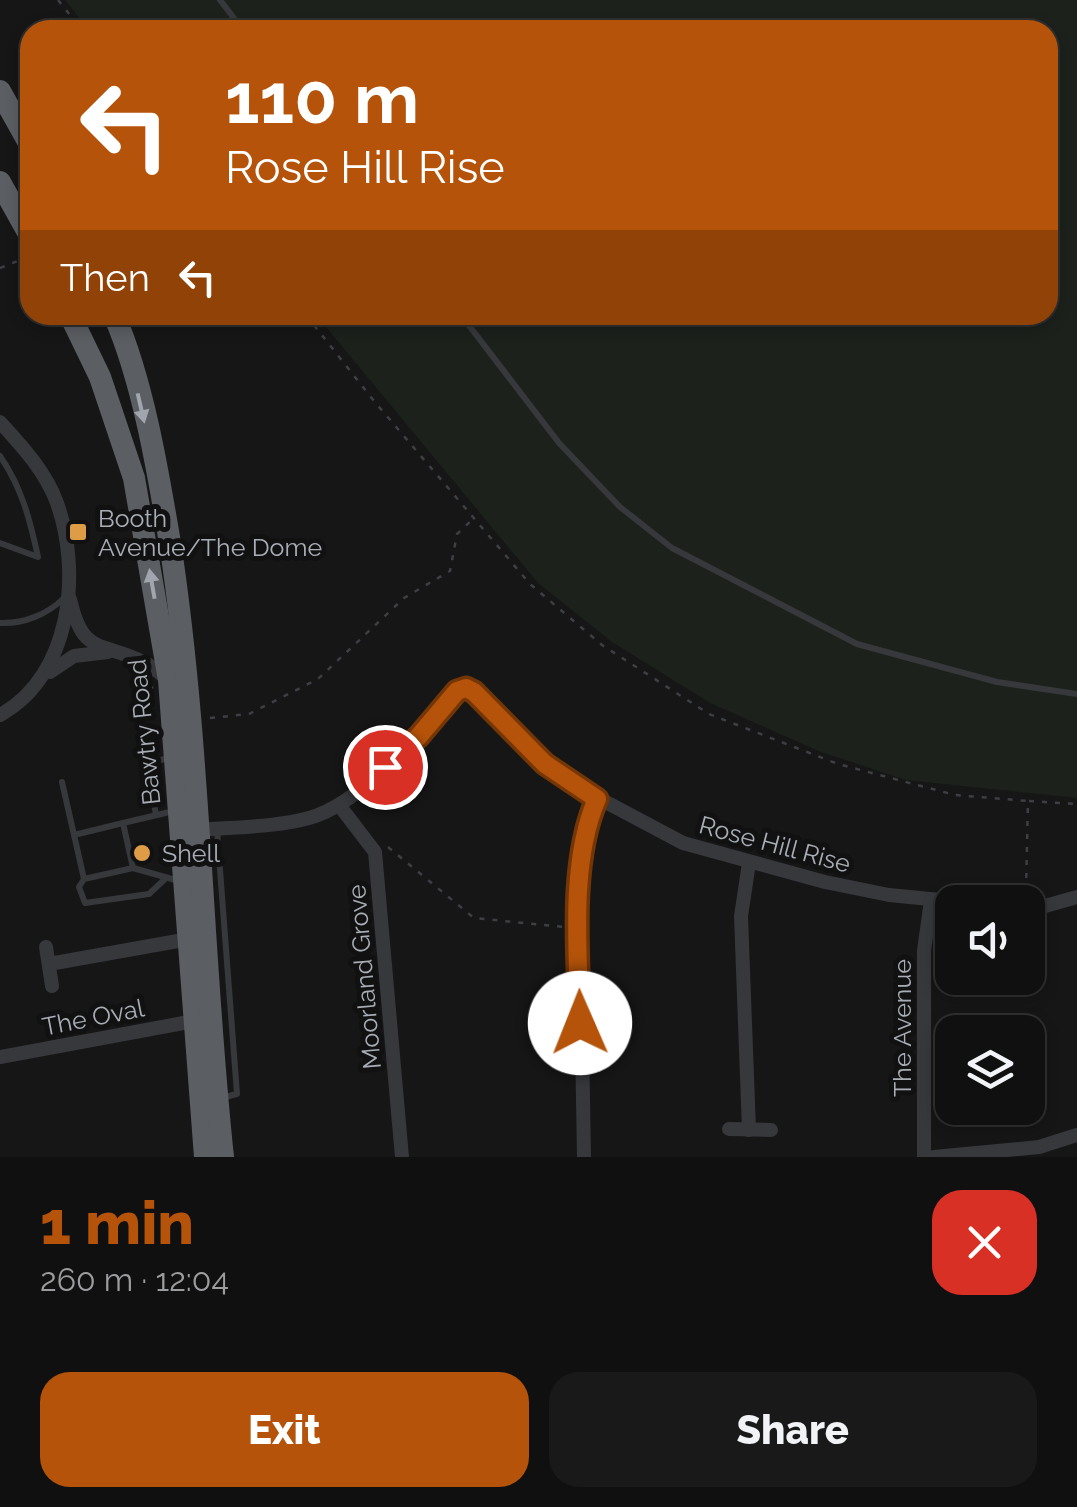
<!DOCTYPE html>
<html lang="en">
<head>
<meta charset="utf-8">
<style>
  body { margin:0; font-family:Raleway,sans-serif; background:#19191a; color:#f1f3f6; height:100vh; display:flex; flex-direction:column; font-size:38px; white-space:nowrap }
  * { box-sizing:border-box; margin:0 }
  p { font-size:32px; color:#9c9d9f }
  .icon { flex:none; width:55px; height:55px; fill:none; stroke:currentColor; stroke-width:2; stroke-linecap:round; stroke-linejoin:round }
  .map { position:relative; height:1157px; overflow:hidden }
  .details { display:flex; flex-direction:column; background:#101011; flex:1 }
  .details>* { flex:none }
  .banner { position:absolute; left:20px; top:20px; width:1038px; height:305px; border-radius:30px; box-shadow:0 5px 15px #0003,0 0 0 2px #303031; background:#b45309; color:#fff; overflow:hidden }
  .buttons { position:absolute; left:935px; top:885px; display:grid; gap:20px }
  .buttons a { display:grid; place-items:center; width:110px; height:110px; border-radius:20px; background:#101011; box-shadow:0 5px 15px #0003,0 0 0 2px #303031; font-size:50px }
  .pin { position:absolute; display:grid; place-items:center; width:85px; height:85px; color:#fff; margin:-42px; border:5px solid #fff; border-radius:50%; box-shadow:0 2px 10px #0007 }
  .me { position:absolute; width:110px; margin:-55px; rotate:359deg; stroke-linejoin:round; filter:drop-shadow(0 0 8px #0008) }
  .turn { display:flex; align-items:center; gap:35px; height:210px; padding:0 40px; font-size:45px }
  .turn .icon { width:130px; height:130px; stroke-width:2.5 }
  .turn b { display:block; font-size:70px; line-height:85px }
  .then { display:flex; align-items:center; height:95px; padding:0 40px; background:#0003; gap:20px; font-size:38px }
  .round { display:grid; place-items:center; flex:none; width:105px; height:105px; border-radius:30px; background:#19191a }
  .summary { display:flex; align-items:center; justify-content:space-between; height:170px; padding:0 40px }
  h1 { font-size:60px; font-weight:800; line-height:75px; color:#b45309 }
  .action { display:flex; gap:20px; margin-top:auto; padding:20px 40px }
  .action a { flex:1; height:115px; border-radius:30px; background:#b45309; color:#fff; font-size:40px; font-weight:800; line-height:115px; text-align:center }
  .action a+a { background:#19191a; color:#f1f3f6 }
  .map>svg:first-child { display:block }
  .green { fill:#1c211c }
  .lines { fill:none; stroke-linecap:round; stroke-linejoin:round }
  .path { stroke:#3d3f43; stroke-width:2.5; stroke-dasharray:5 8; stroke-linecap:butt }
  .service { stroke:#37383c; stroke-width:6 }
  .minor { stroke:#37383c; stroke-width:14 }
  .trunk { stroke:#5b5e63; stroke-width:22 }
  .oneway { fill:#a1a6ae }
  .route-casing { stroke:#753606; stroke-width:25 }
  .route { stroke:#b45309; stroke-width:18 }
  .poi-dot { fill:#de9c47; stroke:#111112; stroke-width:4 }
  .labels { text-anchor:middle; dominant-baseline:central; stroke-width:10; stroke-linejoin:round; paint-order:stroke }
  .poi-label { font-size:25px; fill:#a9aeb6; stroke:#111112; text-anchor:start }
  .street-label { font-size:25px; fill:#a9aeb6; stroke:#111112 }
</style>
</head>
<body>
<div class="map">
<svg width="1077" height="1157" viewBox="0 0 1077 1157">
  <rect width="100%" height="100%" fill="#161617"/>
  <polygon class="green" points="65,0 1077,0 1077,798 906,780 821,752 710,703 612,642 538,583 316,315 1048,315 1048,30 89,30"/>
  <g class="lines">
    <g class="path">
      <polyline points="58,0 82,30"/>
      <polyline points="0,268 30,256"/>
      <polyline points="306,315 374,401 530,584 602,645 709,714 838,764 955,795 1028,801"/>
      <polyline points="152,709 145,693 153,687"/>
      <polyline points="210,718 249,714 318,679 404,598 450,571 457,534 473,519"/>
      <polyline points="388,847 474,918 564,927"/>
      <polyline points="1026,891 1028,801 1077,804"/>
    </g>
    <g class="service">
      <polyline points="220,0 243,30"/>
      <polyline points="461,315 559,443 620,507 672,548 857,644 997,682 1077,694"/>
      <path d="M0 456C22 488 30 520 38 557L0 543"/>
      <path d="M0 623C24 624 48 614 64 598"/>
      <polyline points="62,782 84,879 79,887 85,903 149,894 165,879"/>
      <polyline points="156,815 148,767 153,762 169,758"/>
      <polyline points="217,830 237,1094 221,1098"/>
      <polyline points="74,835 123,823"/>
      <polyline points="133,868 123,823 174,811"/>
      <polyline points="84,879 133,868 179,881"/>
    </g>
    <g class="minor">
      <path d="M0 422C22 446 46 472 57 503 82 573 71 676 0 715"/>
      <path d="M70 599C83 656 100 641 143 662 153 666 161 674 169 681"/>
      <polyline points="50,672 74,656 108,652"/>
      <polyline points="339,805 375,852 402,1157"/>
      <path d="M200 830C234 827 277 827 309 818 361 804 423 731 457 691L466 688 474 692 545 763 572 784 683 843 825 882 889 895 961 902"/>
      <polyline points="1028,907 1038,908 1077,897"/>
      <polyline points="46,947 52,986"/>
      <polyline points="49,964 189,939"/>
      <polyline points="0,1057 194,1021"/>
      <polyline points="729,1129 771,1130"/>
      <polyline points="749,1130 741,916 749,863"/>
      <polyline points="584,1157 579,869 583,838 597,799"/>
      <polyline points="924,1157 924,951 931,900"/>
      <polyline points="934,1157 1039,1147 1077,1135"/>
    </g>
    <g class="trunk">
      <polyline points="0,91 30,145"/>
      <polyline points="0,182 30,236"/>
      <polyline points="70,315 100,377 134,478 169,680 205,1157"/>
      <path d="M114 315C143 381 158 472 170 543 201 747 201 953 223 1157"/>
    </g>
  </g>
  <defs><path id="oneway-solid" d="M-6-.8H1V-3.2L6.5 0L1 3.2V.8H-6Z" transform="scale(2.5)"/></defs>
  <g class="oneway">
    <use href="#oneway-solid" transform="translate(141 408) rotate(77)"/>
    <use href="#oneway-solid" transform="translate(152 584) rotate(-100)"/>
  </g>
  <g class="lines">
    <defs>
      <path id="route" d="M385 767 419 736 457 691 466 688 474 692 545 764 597 799C569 862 578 955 580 1023"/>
    </defs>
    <use href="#route" class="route-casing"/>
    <use href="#route" class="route"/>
  </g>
  <g class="poi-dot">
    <rect x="68" y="522" width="20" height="20" rx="5"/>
    <circle cx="142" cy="853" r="10"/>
  </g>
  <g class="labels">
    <g class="poi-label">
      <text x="98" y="518">Booth<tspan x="98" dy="29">Avenue/The Dome</tspan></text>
      <text x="162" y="853">Shell</text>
    </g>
    <g class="street-label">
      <text transform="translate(144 732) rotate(-96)">Bawtry Road</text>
      <text transform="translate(775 844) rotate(15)">Rose Hill Rise</text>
      <text transform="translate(364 977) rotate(-95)">Moorland Grove</text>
      <text transform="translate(93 1017) rotate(-11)">The Oval</text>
      <text transform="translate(902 1028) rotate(-90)">The Avenue</text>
    </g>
  </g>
</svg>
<div class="buttons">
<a><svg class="icon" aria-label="sound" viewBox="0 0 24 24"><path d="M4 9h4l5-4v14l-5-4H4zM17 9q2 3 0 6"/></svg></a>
<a><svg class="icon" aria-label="layers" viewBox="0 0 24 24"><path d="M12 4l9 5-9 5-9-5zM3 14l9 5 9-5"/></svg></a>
</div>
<div class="pin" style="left:385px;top:767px;background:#d93025"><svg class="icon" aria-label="arrive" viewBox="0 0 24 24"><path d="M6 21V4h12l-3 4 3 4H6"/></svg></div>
<svg class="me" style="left:580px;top:1023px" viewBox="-20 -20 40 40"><circle r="19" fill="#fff"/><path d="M0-13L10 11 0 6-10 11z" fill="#b45309"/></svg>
<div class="banner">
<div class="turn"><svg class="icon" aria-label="left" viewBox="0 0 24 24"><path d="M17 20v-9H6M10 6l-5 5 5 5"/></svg><div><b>110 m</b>Rose Hill Rise</div></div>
<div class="then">Then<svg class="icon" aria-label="left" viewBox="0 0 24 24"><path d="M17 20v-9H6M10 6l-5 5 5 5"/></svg></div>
</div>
</div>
<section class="details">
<div class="summary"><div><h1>1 min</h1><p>260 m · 12:04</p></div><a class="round" style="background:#d93025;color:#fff"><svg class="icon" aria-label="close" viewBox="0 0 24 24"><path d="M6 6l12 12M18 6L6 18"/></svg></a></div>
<div class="action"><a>Exit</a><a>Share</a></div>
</section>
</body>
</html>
